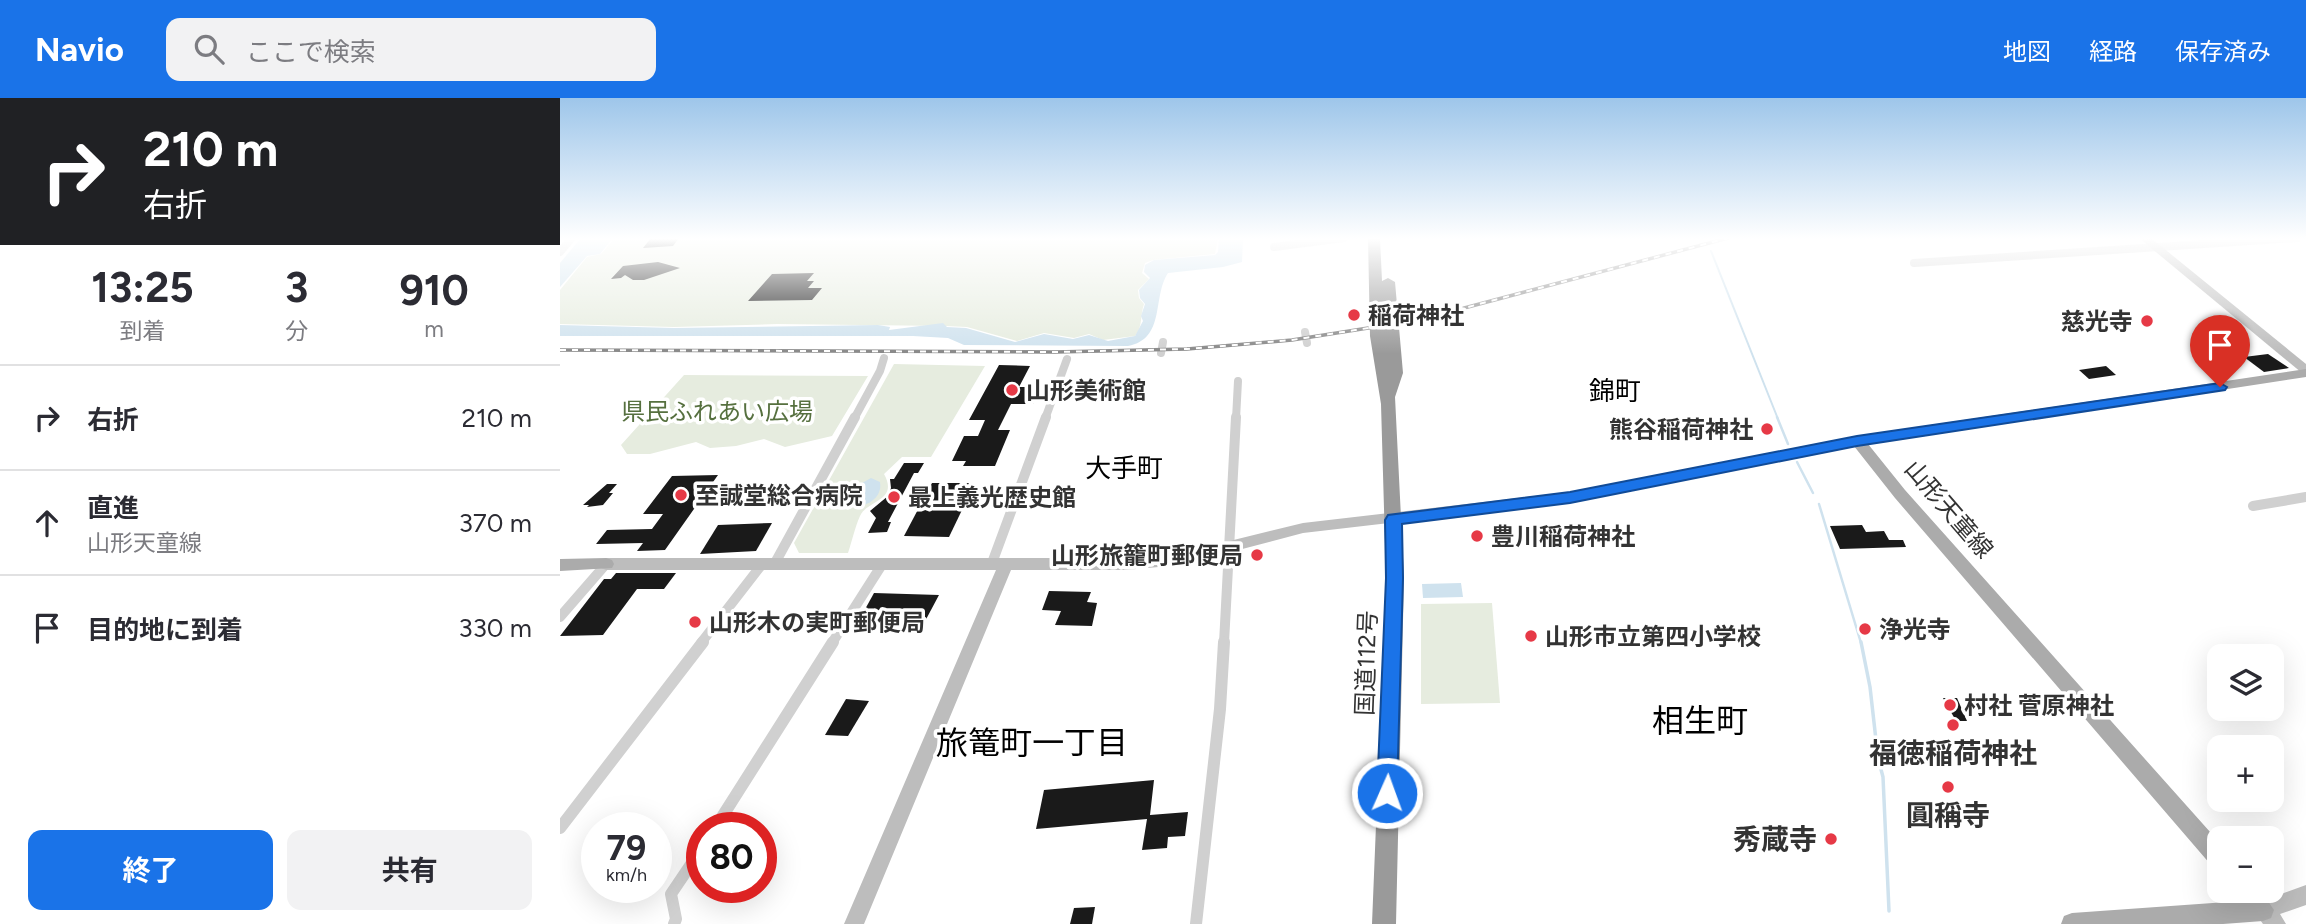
<!DOCTYPE html>
<html lang="ja">
<head>
<meta charset="utf-8">
<style>
  body { margin:0; font-family:Figtree,"Noto Sans JP",sans-serif; background:#f2f2f3; color:#2b2b33; height:100vh; display:flex; flex-direction:column; font-size:26px; white-space:nowrap }
  * { box-sizing:border-box; margin:0 }
  p { font-size:23px; color:#7c7c81 }
  .icon { flex:none; width:38px; height:38px; fill:none; stroke:currentColor; stroke-width:2; stroke-linecap:round; stroke-linejoin:round }
  .map { position:relative; flex:1; overflow:hidden }
  .sheet { display:flex; flex-direction:column; background:#fff; width:560px }
  .sheet>* { flex:none }
  .banner { background:#202124; color:#fff; overflow:hidden }
  .controls { position:absolute; left:1647px; top:546px; display:grid; gap:14px }
  .controls a { display:grid; place-items:center; width:77px; height:77px; border-radius:14px; background:#fff; box-shadow:0 7px 28px #0002; font-size:35px }
  .speed { position:absolute; left:21px; top:714px; display:flex; gap:14px; font-size:35px; font-weight:700; text-align:center }
  .speed>* { display:grid; place-content:center; width:91px; height:91px; border-radius:50%; background:#fff; box-shadow:0 7px 28px #0002; line-height:1 }
  .speed small { font-size:18px; font-weight:400 }
  .speed .limit { border:10px solid #d22; background:#fff; color:#111 }
  .pin { position:absolute; display:grid; place-items:center; width:60px; height:60px; color:#fff; margin:-72px -30px; border-radius:50% 50% 50% 0; rotate:-45deg; box-shadow:0 0 7px #0007 }
  .pin .icon { rotate:45deg }
  .me { position:absolute; width:77px; margin:-38px; rotate:2deg; stroke-linejoin:round; filter:drop-shadow(0 0 5px #0008) }
  .turn { display:flex; align-items:center; gap:24px; height:147px; padding:0 28px; font-size:32px }
  .turn .icon { width:91px; height:91px; stroke-width:2.5 }
  .turn b { display:block; font-size:49px; line-height:60px }
  .eta { display:flex; justify-content:space-evenly; align-items:center; height:119px; text-align:center }
  .eta b { font-size:42px; font-weight:700; line-height:49px }
  .primary-button { display:flex; gap:14px; margin-top:auto; padding:14px 28px }
  .primary-button a { flex:1; height:80px; border-radius:14px; background:#1a73e8; color:#fff; font-size:28px; font-weight:700; line-height:80px; text-align:center }
  .primary-button a+a { background:#f2f2f3; color:#2b2b33 }
  ul { padding:0; list-style:none }
  li { display:flex; align-items:center; gap:21px; height:105px; padding:0 28px; border-top:2px solid #e1e1e2 }
  li div { flex:1 }
  li b { display:block; font-size:26px }
  li em { font-style:normal }
  header { display:flex; align-items:center; gap:42px; box-sizing:border-box; height:98px; padding:0 35px; background:#1a73e8; color:#fff }
  header strong { font-size:33px }
  nav { display:flex; gap:38px; margin-inline-start:auto; font-size:24px }
  .search { width:490px; height:63px; background:#f2f2f3; display:flex; align-items:center; gap:18px; box-sizing:border-box; padding:0 24px; border-radius:14px; color:#7c7c81; font-size:26px }
  main { display:flex; flex:1; min-height:0 }
  .map>svg:first-child { display:block }
  .green { fill:#e6ecdf }
  .water { fill:#cfe2ee }
  .lines { fill:none; stroke-linecap:round; stroke-linejoin:round }
  .stream-far2 { stroke:#cfe2ee; stroke-width:2 }
  .stream-far1 { stroke:#cfe2ee; stroke-width:2.5 }
  .stream { stroke:#cfe2ee; stroke-width:3.5 }
  .building { fill:#1a1a1a }
  .street-far2 { stroke:#d0d0d0; stroke-width:8 }
  .street-far1 { stroke:#d0d0d0; stroke-width:10 }
  .street { stroke:#d0d0d0; stroke-width:12 }
  .secondary { fill:#bdbdbd; fill-rule:evenodd }
  .primary { fill:#ababab; fill-rule:evenodd }
  .highway { fill:#9a9a9a; fill-rule:evenodd }
  .rail-casing { stroke:#888; stroke-width:3.5 }
  .rail { stroke:#fff; stroke-width:2; stroke-dasharray:6; stroke-linecap:butt }
  .route { fill:#1a73e8; stroke:#114b97; stroke-width:2 }
  .poi-dot { fill:#e63946; stroke:#fff; stroke-width:2.5 }
  .labels { text-anchor:middle; dominant-baseline:central; stroke-width:7; stroke-linejoin:round; paint-order:stroke }
  .poi-label { font-size:24px; font-weight:bold; fill:#333; stroke:#fff; text-anchor:start }
  .park-label { font-size:24px; fill:#56703f; stroke:#fff }
  .street-label { font-size:24px; fill:#333; stroke:#fff }
  .neighbourhood-label { font-size:26px; fill:#000; stroke:#fff }
  .near-poi-label { font-size:28px; font-weight:bold; fill:#333; stroke:#fff }
  .near-neighbourhood-label { font-size:32px; fill:#000; stroke:#fff }
</style>
</head>
<body>
<header>
<strong>Navio</strong>
<div class="search"><svg class="icon" aria-label="search" viewBox="0 0 24 24"><circle cx="10" cy="10" r="6"/><path d="M15 15l6 6"/></svg>ここで検索</div>
<nav><a>地図</a><a>経路</a><a>保存済み</a></nav>
</header>
<main>
<section class="sheet">
<div class="banner">
<div class="turn"><svg class="icon" aria-label="right" viewBox="0 0 24 24"><path d="M7 20v-9h11M14 6l5 5-5 5"/></svg><div><b>210 m</b>右折</div></div>
</div>
<div class="eta">
<div><b>13:25</b><p>到着</p></div>
<div><b>3</b><p>分</p></div>
<div><b>910</b><p>m</p></div>
</div>
<ul>
<li><svg class="icon" aria-label="right" viewBox="0 0 24 24"><path d="M7 20v-9h11M14 6l5 5-5 5"/></svg><div><b>右折</b></div><em>210 m</em></li>
<li><svg class="icon" aria-label="ahead" viewBox="0 0 24 24"><path d="M12 20V5M6 11l6-6 6 6"/></svg><div><b>直進</b><p>山形天童線</p></div><em>370 m</em></li>
<li><svg class="icon" aria-label="arrive" viewBox="0 0 24 24"><path d="M6 21V4h12l-3 4 3 4H6"/></svg><div><b>目的地に到着</b></div><em>330 m</em></li>
</ul>
<div class="primary-button"><a>終了</a><a>共有</a></div>
</section>
<div class="map">
<svg width="1746" height="826" viewBox="0 0 1746 826">
  <rect width="100%" height="100%" fill="#fff"/>
  <g class="green">
    <path d="M55 140H658L655 156 593 162 585 165 582 175 589 181 578 192 579 200 584 206C580 217 583 229 575 238L543 242 529 236 514 240 484 235 457 243 407 229 386 228 217 226 114 229 0 226V192L27 159 41 156Z"/>
    <path d="M334 266 425 268 371 359H342L324 376C339 403 307 402 300 418 295 429 292 443 288 455H239L234 445Z"/>
    <polygon points="124,277 308,278 272,338 225,349 204,341 176,348 150,350 136,344 90,356 67,356 61,347"/>
    <polygon points="932,505 940,605 861,606 861,506"/>
  </g>
  <g class="water">
    <polygon points="21,140 53,140 40,156 27,158 0,189 0,165"/>
    <path d="M659 140H683L682 164 663 169 608 175C592 199 606 241 568 248L404 247 388 240 353 238H0V227L114 230 318 227 330 229 329 232 383 225 387 229 406 230 455 244 484 236 513 241 529 237 548 243 575 238 583 223 581 218 585 206 580 200 579 192 590 180 584 174 585 167 594 162 655 157 658 154Z"/>
    <path d="M311 380 320 384C323 401 304 411 289 407L295 389Z"/>
    <polygon points="901,485 903,499 863,500 862,486"/>
  </g>
  <g class="lines">
    <polyline class="stream-far2" points="1151,153 1218,321"/>
    <g class="stream-far1">
      <polyline points="1217,319 1228,346"/>
      <polyline points="1237,364 1253,395"/>
      <polyline points="1259,406 1301,545"/>
    </g>
    <g class="stream">
      <polyline points="1301,544 1310,589 1317,651"/>
      <polyline points="1318,660 1323,679 1329,813"/>
    </g>
  </g>
  <g class="building">
    <polygon points="91,140 119,140 113,148 83,150"/>
    <polygon points="98,164 120,170 84,182 73,182 65,177 61,180 51,181 63,168"/>
    <polygon points="254,175 247,183 254,183 248,190 262,190 252,202 188,203 212,176"/>
    <polygon points="1708,256 1729,270 1704,274 1684,259"/>
    <polygon points="439,267 470,268 459,289 481,289 473,306 451,306 438,332 450,332 435,368 403,368 406,363 392,363 404,338 418,338 425,322 409,322"/>
    <polygon points="1546,268 1556,277 1529,281 1519,272"/>
    <polygon points="344,365 364,365 358,375 354,375 328,424 331,424 327,434 308,435 316,420 310,413 328,398 331,390 330,381 334,381"/>
    <polygon points="158,377 105,452 77,453 83,445 36,446 47,432 92,431 103,416 83,416 112,378"/>
    <polygon points="372,385 415,385 389,439 344,438"/>
    <polygon points="47,386 57,386 49,395 53,395 43,407 27,409 29,407 23,407"/>
    <polygon points="212,425 196,453 140,456 158,427"/>
    <polygon points="1302,427 1306,434 1324,433 1329,442 1343,442 1346,449 1280,451 1270,428"/>
    <polygon points="56,475 116,475 104,491 77,491 43,537 0,538 44,481 51,481"/>
    <polygon points="489,493 531,494 527,504 537,505 532,528 495,527 501,513 482,512"/>
    <polygon points="314,495 379,497 363,527 298,524"/>
    <polygon points="1383,600 1397,600 1407,623 1396,623"/>
    <polygon points="286,601 309,603 288,638 265,637"/>
    <polygon points="594,682 590,717 628,714 625,738 608,739 607,750 582,752 587,721 476,731 484,692"/>
    <polygon points="535,809 532,826 510,826 514,810"/>
  </g>
  <g class="lines">
    <g class="street-far2">
      <polyline points="714,149 784,140"/>
      <polyline points="0,154 12,140"/>
      <polyline points="1354,165 1737,140"/>
      <polyline points="745,234 747,245"/>
      <polyline points="601,255 603,244"/>
      <polyline points="294,321 320,273 324,260"/>
      <polyline points="485,321 507,261"/>
      <polyline points="676,321 678,283"/>
    </g>
    <g class="street-far1">
      <polyline points="1693,408 1746,399"/>
      <polyline points="215,465 295,319"/>
      <polyline points="432,465 486,319"/>
      <polyline points="0,519 46,466"/>
      <polyline points="141,545 203,465"/>
      <polyline points="272,545 323,465"/>
      <polyline points="664,545 676,319"/>
    </g>
    <g class="street">
      <polyline points="0,730 143,544"/>
      <polyline points="155,730 273,544"/>
      <polyline points="114,826 116,821 111,796 142,750"/>
      <polyline points="636,826 660,611 664,544"/>
    </g>
    <g class="secondary">
      <polygon points="1579,140 1591,140 1746,266 1746,276 1742,275"/>
      <polygon points="1297,339 1302,340 1304,343 1302,346 1010,404 743,435 621,467 565,472 451,472 304,826 284,826 436,472 46,472 41,470 39,466 41,462 46,460 565,460 621,455 743,425 1010,394"/>
      <polygon points="1746,787 1746,807 1720,816 1726,826 1703,826 1693,812 1696,805"/>
    </g>
    <g class="primary">
      <polygon points="1746,271 1746,279 1308,346 1345,392 1659,744 1659,770 1651,767 1335,400 1290,343 1297,338"/>
      <polygon points="46,460 52,462 54,466 52,470 0,473 0,461"/>
      <polygon points="1676,793 1701,793 1714,812 1711,820 1703,823 1663,826 1501,826 1504,818 1512,815 1681,803"/>
    </g>
    <polygon class="highway" points="808,140 820,140 822,183 828,180 835,184 843,275 835,299 844,480 836,826 812,826 826,480 821,306 810,238"/>
    <defs>
      <polyline id="rail" points="0,252 495,254 627,251 732,242 859,222 1168,140"/>
    </defs>
    <use href="#rail" class="rail-casing"/>
    <use href="#rail" class="rail"/>
  </g>
  <linearGradient id="sky" x2="0" y2="1"><stop stop-color="#9ec6ea"/><stop offset="0.55" stop-color="#fff"/><stop offset="1" stop-color="#fff" stop-opacity="0"/></linearGradient>
  <rect width="1746" height="256" fill="url(#sky)"/>
  <polygon class="route" points="1660,285 1667,289 1665,292 1297,348 1010,405 842,426 843,480 837,695 834,701 827,704 820,701 817,695 826,480 825,422 828,417 1010,394 1297,338"/>
  <g class="poi-dot">
    <circle cx="794" cy="217" r="7"/>
    <circle cx="1587" cy="223" r="7"/>
    <circle cx="452" cy="292" r="7"/>
    <circle cx="1207" cy="331" r="7"/>
    <circle cx="121" cy="397" r="7"/>
    <circle cx="334" cy="399" r="7"/>
    <circle cx="917" cy="438" r="7"/>
    <circle cx="697" cy="457" r="7"/>
    <circle cx="135" cy="524" r="7"/>
    <circle cx="1305" cy="531" r="7"/>
    <circle cx="971" cy="538" r="7"/>
    <circle cx="1390" cy="607" r="7"/>
    <circle cx="1393" cy="627" r="7"/>
    <circle cx="1388" cy="689" r="7"/>
    <circle cx="1271" cy="741" r="7"/>
  </g>
  <g class="labels">
    <g class="poi-label">
      <text x="808" y="217">稲荷神社</text>
      <text x="1573" y="223" text-anchor="end">慈光寺</text>
      <text x="466" y="292">山形美術館</text>
      <text x="1193" y="331" text-anchor="end">熊谷稲荷神社</text>
      <text x="135" y="397">至誠堂総合病院</text>
      <text x="348" y="399">最上義光歴史館</text>
      <text x="931" y="438">豊川稲荷神社</text>
      <text x="683" y="457" text-anchor="end">山形旅籠町郵便局</text>
      <text x="149" y="524">山形木の実町郵便局</text>
      <text x="1319" y="531">浄光寺</text>
      <text x="985" y="538">山形市立第四小学校</text>
      <text x="1404" y="607">村社 菅原神社</text>
    </g>
    <g class="park-label">
      <text x="157" y="313">県民ふれあい広場</text>
    </g>
    <g class="street-label">
      <text transform="translate(1389 411) rotate(49)">山形天童線</text>
      <text transform="translate(806 565) rotate(-88)">国道112号</text>
    </g>
    <g class="neighbourhood-label">
      <text x="1055" y="293">錦町</text>
      <text x="564" y="370">大手町</text>
    </g>
    <g class="near-poi-label">
      <text x="1393" y="655">福徳稲荷神社</text>
      <text x="1388" y="717">圓稱寺</text>
      <text x="1257" y="741" text-anchor="end">秀蔵寺</text>
    </g>
    <g class="near-neighbourhood-label">
      <text x="1140" y="623">相生町</text>
      <text x="472" y="645">旅篭町一丁目</text>
    </g>
  </g>
</svg>
<div class="controls">
<a><svg class="icon" aria-label="layers" viewBox="0 0 24 24"><path d="M12 4l9 5-9 5-9-5zM3 14l9 5 9-5"/></svg></a>
<a>+</a>
<a>−</a>
</div>
<div class="speed"><div>79<small>km/h</small></div><div class="limit">80</div></div>
<div class="pin" style="left:1660px;top:289px;background:#d93025"><svg class="icon" aria-label="arrive" viewBox="0 0 24 24"><path d="M6 21V4h12l-3 4 3 4H6"/></svg></div>
<svg class="me" style="left:827px;top:695px" viewBox="-20 -20 40 40"><circle r="17" fill="#1a73e8" stroke="#fff" stroke-width="3"/><path d="M0-11L8 9 0 5-8 9z" fill="#fff"/></svg>
</div>
</main>
</body>
</html>
